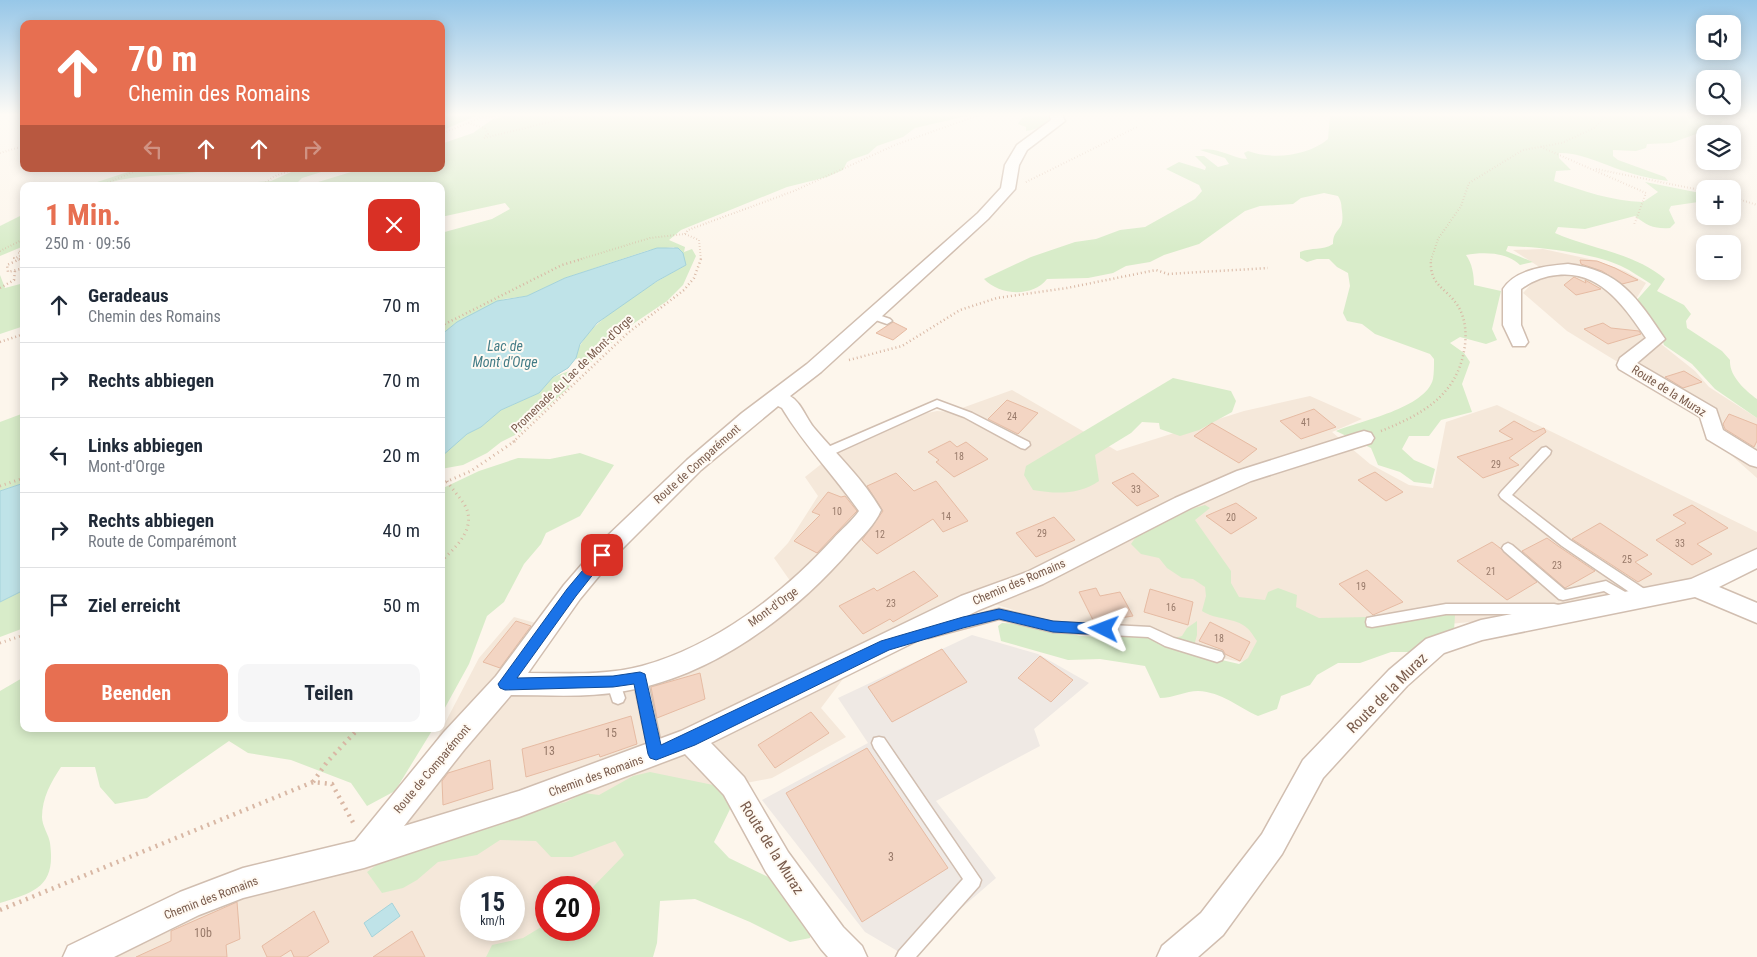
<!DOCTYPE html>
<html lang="de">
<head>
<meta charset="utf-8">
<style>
  body { margin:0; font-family:"Roboto Condensed",sans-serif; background:#f6f6f7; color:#1f2937; height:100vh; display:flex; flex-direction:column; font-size:19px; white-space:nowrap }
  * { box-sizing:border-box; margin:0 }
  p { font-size:16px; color:#747a83 }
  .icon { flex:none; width:28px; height:28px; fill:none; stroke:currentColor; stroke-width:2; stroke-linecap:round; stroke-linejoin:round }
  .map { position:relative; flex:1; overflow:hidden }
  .panel { position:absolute; left:20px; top:182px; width:425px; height:550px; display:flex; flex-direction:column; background:#fff; border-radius:10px; box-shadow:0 2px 12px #0003 }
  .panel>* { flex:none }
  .banner { position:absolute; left:20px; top:20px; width:425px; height:152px; border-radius:10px; box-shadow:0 2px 12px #0003; background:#e76f51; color:#fff; overflow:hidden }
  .fabs { position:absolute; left:1696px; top:15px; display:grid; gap:10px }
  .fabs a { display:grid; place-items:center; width:45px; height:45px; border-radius:10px; background:#fff; box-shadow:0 2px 12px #0003; font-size:25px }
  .speed { position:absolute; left:460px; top:876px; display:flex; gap:10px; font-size:25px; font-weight:700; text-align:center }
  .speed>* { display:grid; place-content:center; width:65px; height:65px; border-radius:50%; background:#fff; box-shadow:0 2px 12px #0003; line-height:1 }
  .speed small { font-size:12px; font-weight:400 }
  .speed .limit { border:8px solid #d22; background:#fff; color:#111 }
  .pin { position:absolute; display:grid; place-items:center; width:42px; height:42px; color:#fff; margin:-21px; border-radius:10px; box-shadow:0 2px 8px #0006 }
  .me { position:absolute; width:55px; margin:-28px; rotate:273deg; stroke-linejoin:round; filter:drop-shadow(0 0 4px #0008) }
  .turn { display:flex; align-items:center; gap:18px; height:105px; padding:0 25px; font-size:22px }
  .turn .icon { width:65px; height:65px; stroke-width:2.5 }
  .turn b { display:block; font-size:35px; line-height:42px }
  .lanes { display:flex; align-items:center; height:48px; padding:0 25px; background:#0003; justify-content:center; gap:25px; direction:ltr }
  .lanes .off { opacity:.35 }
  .round { display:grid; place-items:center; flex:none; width:52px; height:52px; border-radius:10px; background:#f6f6f7 }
  .summary { display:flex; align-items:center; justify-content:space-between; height:85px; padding:0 25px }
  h1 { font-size:30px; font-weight:700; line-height:38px; color:#e76f51 }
  .primary-button { display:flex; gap:10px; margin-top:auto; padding:10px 25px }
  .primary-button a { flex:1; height:58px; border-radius:10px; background:#e76f51; color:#fff; font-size:20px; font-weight:700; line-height:58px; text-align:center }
  .primary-button a+a { background:#f6f6f7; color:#1f2937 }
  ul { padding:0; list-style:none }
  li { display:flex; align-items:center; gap:15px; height:75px; padding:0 25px; border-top:1px solid #e0e1e3 }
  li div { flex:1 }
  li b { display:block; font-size:19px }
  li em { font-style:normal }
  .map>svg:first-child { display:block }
  .residential { fill:#f5e8da; fill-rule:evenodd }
  .industrial { fill:#efe9e4 }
  .green { fill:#d8ecc9 }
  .water { fill:#bfe3e8; stroke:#a5d3da }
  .building { fill:#f3d5c3; stroke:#e6bba3 }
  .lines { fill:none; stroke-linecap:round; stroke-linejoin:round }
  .lane-casing { stroke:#d1beb0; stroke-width:3 }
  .street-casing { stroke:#d1beb0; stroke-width:3 }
  .path-far3 { stroke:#d9b8a5; stroke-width:2; stroke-dasharray:0.5 2.5; stroke-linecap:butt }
  .path-far2 { stroke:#d9b8a5; stroke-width:2.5; stroke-dasharray:1 3; stroke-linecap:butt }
  .path-far1 { stroke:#d9b8a5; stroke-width:3; stroke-dasharray:1 4; stroke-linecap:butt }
  .path { stroke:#d9b8a5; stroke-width:4.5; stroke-dasharray:2 5; stroke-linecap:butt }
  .lane { fill:#fff; fill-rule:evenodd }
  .street { fill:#fff; fill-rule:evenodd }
  .route { fill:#1a73e8; stroke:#114b97 }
  .labels { text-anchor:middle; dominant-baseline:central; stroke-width:4; stroke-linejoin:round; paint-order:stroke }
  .number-label { font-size:10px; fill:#987a6a }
  .street-label { font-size:12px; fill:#7a5c4d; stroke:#fffaf3 }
  .near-number-label { font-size:12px; fill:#987a6a }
  .water-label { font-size:14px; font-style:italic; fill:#437c86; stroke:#fffaf3 }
  .near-street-label { font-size:15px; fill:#7a5c4d; stroke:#fffaf3 }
</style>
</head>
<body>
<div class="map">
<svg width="1757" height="957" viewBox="0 0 1757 957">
  <rect width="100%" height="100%" fill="#fdf6ec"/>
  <g class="residential">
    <polygon points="1543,249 1594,260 1625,271 1646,283 1633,304 1653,328 1661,344 1695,371 1709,387 1757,418 1757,478 1713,439 1701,413 1567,331 1523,293 1544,270 1513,250"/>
    <path d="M1012 390 1117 451 1244 411 1310 396 1362 419 1332 432 1370 464 1409 485 1433 488 1446 422 1497 405 1757 532V567L1737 579 1651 605 1364 632 1240 662 1150 642 1078 631 970 596 868 646 821 708 846 737 772 778 660 800 589 918V888H546V930L534 957H67L361 844 422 767 479 658 514 617 543 625 510 690 698 659 793 585 774 558 788 543 818 496 805 477 835 453 923 414 937 411 951 412ZM471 888H514V930H471Z"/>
  </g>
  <polygon class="industrial" points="972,635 1038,654 1089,683 1034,729 1040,746 936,801 996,878 906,956 865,932 762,800 868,743 838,698"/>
  <g class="green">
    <polygon points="445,115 478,115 441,131 441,124 446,120"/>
    <path d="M510 115H971L915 128 903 137 877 146 868 154 853 159 847 162 843 170 827 177 787 187 681 230 669 240 685 247 684 252 692 249 696 256 683 285 667 301 624 330 595 360 586 365 578 362 576 358C577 354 578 348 581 344 597 315 657 281 686 265L674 247 649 250 565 278 527 296 504 299 457 322 441 335V233L492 219 510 209 505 203 441 217V186H305L361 169H441V144L473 133 493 119Z"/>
    <path d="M1032 115H1051L1052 116C1045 125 1037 130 1026 131V127L1018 124 1022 118Z"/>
    <path d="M1330 115H1730L1720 124 1707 125 1699 133 1671 143 1647 144 1646 148 1636 151 1613 150V156L1618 160 1665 177 1668 181C1650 179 1632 174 1615 168 1596 161 1580 153 1559 153V158L1571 170 1556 171 1554 181C1583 191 1612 201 1643 202L1658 192 1645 182 1705 194V201L1671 206 1669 210 1675 223 1670 228C1655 229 1647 226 1635 216L1585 229 1558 227 1555 233C1591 249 1635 253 1665 279L1657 291 1684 305 1691 314 1686 321 1687 328 1722 351 1730 360C1729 376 1745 390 1757 399V418L1715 389 1692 364 1664 345 1661 335 1635 302 1651 284C1641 278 1632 271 1621 266 1594 253 1538 247 1508 246L1506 251 1533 262 1520 265C1507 252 1483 252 1466 255 1472 263 1474 275 1474 285L1501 291 1492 329 1497 340 1486 344 1460 337 1450 343 1464 353 1470 362 1462 384 1472 412 1441 420 1429 436H1409L1402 449 1414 460 1435 469 1431 484 1414 482 1400 472 1378 465 1371 448 1336 431C1360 421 1426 408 1433 379 1434 373 1434 366 1434 359L1430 354 1375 334 1362 324 1347 321 1343 313 1350 286 1348 273 1337 267 1329 259H1317L1307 262 1300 258V252C1312 247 1322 251 1333 244 1333 227 1345 233 1342 211 1341 204 1342 203 1338 196L1324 193 1301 198 1293 204 1260 206 1245 211 1199 244 1164 255 1150 262 1126 266 1113 273 1088 278 1047 279C1032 298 999 295 984 279L1031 257 1075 242 1096 239 1120 230 1145 227 1195 199 1202 191 1199 185 1166 169 1179 162 1205 170 1206 167 1195 156H1204L1218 167 1229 164 1225 158 1200 150C1217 146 1231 158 1247 159L1244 153 1248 151C1272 160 1308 156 1328 139Z"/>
    <path d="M137 169H212C186 176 158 174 131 178 115 180 100 186 85 186Z"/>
    <polygon points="298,169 331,169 302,178 294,186 238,186 246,183 271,181"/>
    <polygon points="24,214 24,246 0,256 0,226"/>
    <polygon points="0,275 5,288 24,283 24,326 0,334"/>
    <polygon points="572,370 575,371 569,387 519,433 501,442 487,453 463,465 441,469 442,455 467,434 481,427 501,410 539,393 553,377"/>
    <path d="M1173 378 1231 391 1236 401 1232 412 1199 430 1180 436 1160 429 1159 423 1142 422 1131 433 1095 455 1099 481C1079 495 1056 494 1033 490L1024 475 1026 466Z"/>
    <polygon points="24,413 24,483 0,491 0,422"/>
    <polygon points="580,453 614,465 580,516 546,533 541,544 524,564 504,602 487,616 469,664 441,715 441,489 479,471 518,458 550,459"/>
    <path d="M1205 505 1210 508 1195 520 1231 571V583L1239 597 1265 600 1268 592 1278 588 1297 595 1296 607 1319 618 1369 617 1408 618 1438 614 1455 615 1454 631 1411 652H1391L1360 663H1338L1317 675 1310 685 1281 696 1277 709 1258 716C1238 707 1222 692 1198 691 1186 691 1173 698 1160 698L1145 666 1100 659 1068 660 1001 641 998 626 1002 623 1022 624 1081 636 1104 637 1133 632 1161 642 1182 636 1187 628 1197 621V635L1192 653 1239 664 1248 658 1257 641C1254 637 1251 631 1247 628 1235 617 1215 620 1202 611L1206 596 1205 587 1193 579 1182 578 1167 568 1159 558 1141 554 1131 544C1145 521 1180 512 1205 505Z"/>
    <polygon points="24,590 24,628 0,637 0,602"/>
    <path d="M24 677V729H433L395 791 367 806 351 783 291 760 248 753 229 741 147 798 115 804 100 787 95 767H61C51 782 42 798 42 817 42 826 49 835 50 843 56 886 36 892 0 903V691Z"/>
    <polygon points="650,772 723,787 733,803 714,842 729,858 805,895 812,919 810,938 790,942 750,922 695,899 660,901 657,943 653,957 486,957 492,945 523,938 546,924 546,930 589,930 589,891 624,855 615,841 572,857 551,857 536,841 500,840 477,855 438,862 417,880 403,888 382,893 367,872 386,858 500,818 566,802 584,793 599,795 633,776"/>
  </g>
  <g class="water">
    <polygon points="657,248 678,248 683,253 686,265 657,281 597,323 580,344 576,358 568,368 553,377 539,393 501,410 481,427 467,434 441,457 441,335 457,322 497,301 527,296 565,278"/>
    <polygon points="24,483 24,590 0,602 0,491"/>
    <polygon points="392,903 400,916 372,937 364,923"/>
  </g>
  <g class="building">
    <polygon points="1580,260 1597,261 1615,268 1638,280 1622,284 1602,271 1581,264"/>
    <polygon points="1574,277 1586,283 1585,280 1601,289 1576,295 1564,285"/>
    <polygon points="893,322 907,329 893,340 876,333"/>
    <polygon points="1603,323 1611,328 1639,331 1641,334 1608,344 1584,329"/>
    <polygon points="1684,371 1702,382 1683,388 1665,377"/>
    <polygon points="1007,400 1038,413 1018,434 988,419"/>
    <polygon points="1314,409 1336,427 1301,439 1280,421"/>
    <polygon points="1729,414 1757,425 1757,441 1754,447 1725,429 1723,424"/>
    <polygon points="1514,421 1534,432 1544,428 1546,432 1509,458 1519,465 1483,478 1457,457 1513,439 1499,431"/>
    <polygon points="1212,423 1257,449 1239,463 1194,436"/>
    <polygon points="950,441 957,447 966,442 988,459 954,477 936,462 939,460 928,452"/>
    <polygon points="1375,472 1403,492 1386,501 1358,480"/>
    <polygon points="896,473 914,491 936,481 968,521 943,532 933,519 877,554 862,540 883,511 867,486"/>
    <polygon points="1133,473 1159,496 1137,506 1112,483"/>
    <polygon points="828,492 841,497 845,496 857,511 817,553 794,541 820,515 812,512"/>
    <polygon points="1236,503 1257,518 1231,534 1206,516"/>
    <polygon points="1692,505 1728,528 1697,544 1712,554 1692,565 1656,540 1686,523 1673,515"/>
    <polygon points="1054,517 1075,540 1036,557 1016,533"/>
    <polygon points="1600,523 1648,555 1635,562 1652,574 1638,582 1572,539"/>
    <polygon points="1547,538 1558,546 1595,571 1565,588 1522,551"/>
    <polygon points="1492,542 1500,548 1537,582 1507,600 1457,561"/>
    <polygon points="1367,570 1403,602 1373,615 1339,584"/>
    <polygon points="914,571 938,596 893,622 890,619 863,634 839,606 874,588 877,591"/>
    <polygon points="1096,588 1100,596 1120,592 1133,616 1094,622 1079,592"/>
    <polygon points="1150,589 1193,602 1188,625 1144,612"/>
    <polygon points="516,621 531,626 500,668 483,662"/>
    <polygon points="1210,622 1250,642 1240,661 1225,654 1223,650 1199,641"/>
    <polygon points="942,649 967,682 892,722 868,687"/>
    <polygon points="1040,656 1073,680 1051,702 1018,678"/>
    <polygon points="700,673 705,699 657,718 651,687"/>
    <polygon points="811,712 829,733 775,768 758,745"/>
    <polygon points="631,716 637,744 600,757 599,754 526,777 522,749"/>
    <polygon points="867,748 948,868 862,922 786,793"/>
    <polygon points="490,760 493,789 443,805 442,781 448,773"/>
    <polygon points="237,902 240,939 226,945 227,957 136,957 171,941 171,931"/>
    <polygon points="314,911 329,942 307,957 294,957 291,950 280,957 267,957 262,946"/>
    <polygon points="412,931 425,957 373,957"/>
  </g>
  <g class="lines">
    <defs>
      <g id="lane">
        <polygon points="873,313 890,319 892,321 887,324 870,318 870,314"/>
        <polygon points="937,400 972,413 1029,442 1030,445 1025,449 1021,448 964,417 937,407 829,456 825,457 820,453 821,450"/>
        <polygon points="1546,447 1551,451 1550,454 1512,495 1570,540 1652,594 1654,598 1652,602 1648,603 1644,602 1562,546 1501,498 1499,495 1501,492 1542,448"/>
        <polygon points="1508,543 1512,545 1565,590 1606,581 1634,597 1635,601 1634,605 1629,606 1604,591 1563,600 1559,599 1504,551 1502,548 1504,545"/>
        <polygon points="1446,604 1554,604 1559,605 1560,609 1559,613 1554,614 1446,614 1372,627 1367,626 1366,622 1367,618 1372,617"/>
        <polygon points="999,609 1053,622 1150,627 1174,638 1222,652 1224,656 1222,660 1217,662 1165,646 1148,637 1053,632 999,619 928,638 923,637 921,633 923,629 928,628"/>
        <polygon points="640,672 645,674 647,678 663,754 661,759 656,761 651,759 649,754 633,678 635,674"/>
        <polygon points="613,675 618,677 625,698 623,702 618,704 613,702 606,681 608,677"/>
        <polygon points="879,737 884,738 981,880 979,886 916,957 896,957 899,951 963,879 874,748 872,743 874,738"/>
      </g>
      <g id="street">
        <path d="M1050 115H1062L1065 121 1027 150 1019 165 1015 189 988 219 821 372 790 396C802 403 806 419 815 429 838 456 863 479 881 510 875 525 862 536 851 549 794 615 713 676 625 691 587 698 549 695 511 695L464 750 404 826 519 791 681 731 961 596 1027 572 1175 498 1237 471 1357 433 1364 431 1371 433 1374 438 1371 443 1251 481 1191 508 1043 584 979 610 711 743 744 777 788 852 843 927 862 946 867 957H828L821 949 766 872 724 795 685 754 519 817 364 868 243 898 199 915 114 957H63L68 946 180 892 243 868 355 841 444 732 496 676 564 585 602 541 687 460 742 413 807 364 978 213 1001 188 1005 165 1017 145 1051 120ZM778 406 782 408C804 445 834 475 859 511 852 521 841 530 833 539 783 594 715 646 642 666 605 676 565 673 528 673L580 599 618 553 701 470Z"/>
        <path d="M1568 264C1620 270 1637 298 1665 339L1637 363 1716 409 1723 430 1757 451V467L1750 465 1707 439 1700 417 1619 369 1617 365 1620 358 1646 338C1624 306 1600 270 1557 275 1544 276 1532 281 1521 289V325L1528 342 1525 346H1513L1503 325V289C1516 269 1546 266 1568 264Z"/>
        <polygon points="1757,549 1757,568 1719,587 1757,603 1757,623 1695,597 1482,640 1444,653 1407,686 1323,778 1282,854 1223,935 1198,957 1157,957 1162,946 1201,913 1262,834 1303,760 1389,670 1426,639 1481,620 1691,579"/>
      </g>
    </defs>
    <use href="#lane" class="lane-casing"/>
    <use href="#street" class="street-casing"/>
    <g class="path-far3">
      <polyline points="468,123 485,128 488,134 484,137"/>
      <polyline points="441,134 480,118 516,115"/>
      <polyline points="484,138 579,115"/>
      <polyline points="1541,147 1646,193 1634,225"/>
      <polyline points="0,153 24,146"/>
      <polyline points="1596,169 1705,191"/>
      <polyline points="1026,182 1137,127"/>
      <polyline points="99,186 141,169"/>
      <polyline points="261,186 273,177 294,169"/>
      <polyline points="1732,197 1757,205"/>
      <polyline points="685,234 688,230 794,191 895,145 979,115"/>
      <polyline points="0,251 24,239"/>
      <polyline points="22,253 18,253 24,247"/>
      <polyline points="18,260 22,258 14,258 24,254"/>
      <polyline points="578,260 650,238 685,234 699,240 701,260"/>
      <polyline points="1431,260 1438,239 1461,206 1469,183 1523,150 1562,143 1594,128 1607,115"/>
    </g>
    <g class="path-far2">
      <polyline points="20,259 7,265 8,272 24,268"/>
      <polyline points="0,288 14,280 15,271"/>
      <polyline points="441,326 562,265 582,259"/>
      <polyline points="0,342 24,334"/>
      <polyline points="849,360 902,346 960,310 997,298 1067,288 1156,270 1168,274 1268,268"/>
      <path d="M1381 431C1421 415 1456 396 1464 351 1467 336 1466 319 1458 306 1446 287 1429 286 1431 259"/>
      <polyline points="513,442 629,332 684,290 694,278 701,259"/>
    </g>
    <g class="path-far1">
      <polyline points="441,484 471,471 515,441"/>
      <polyline points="0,486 24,478"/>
      <path d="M441 561C457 547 478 526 464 504 459 496 452 489 447 481"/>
      <polyline points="0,643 24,635"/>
    </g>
    <g class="path">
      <polyline points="313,782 327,762 358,729"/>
      <polyline points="0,910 313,782 332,784 355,826"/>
    </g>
    <use href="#lane" class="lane"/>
    <use href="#street" class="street"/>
  </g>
  <linearGradient id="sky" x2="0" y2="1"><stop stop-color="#97c7e8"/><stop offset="0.46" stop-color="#fefbf6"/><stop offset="1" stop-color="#fefbf6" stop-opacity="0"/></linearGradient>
  <rect width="1757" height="249" fill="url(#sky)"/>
  <polygon class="route" points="602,550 608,555 606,558 576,596 517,678 613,676 640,672 645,674 661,745 881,641 963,617 999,609 1053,621 1104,624 1110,629 1104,635 1053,632 999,619 963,628 889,650 695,745 656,760 650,758 648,754 634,684 613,687 505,690 500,688 498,684 567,589 598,552"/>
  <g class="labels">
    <g class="number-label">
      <text x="1012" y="416">24</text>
      <text x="1306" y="422">41</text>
      <text x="959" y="456">18</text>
      <text x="1496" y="464">29</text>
      <text x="1136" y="489">33</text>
      <text x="837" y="511">10</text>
      <text x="946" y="516">14</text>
      <text x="1231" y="517">20</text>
      <text x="1042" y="533">29</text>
      <text x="880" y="534">12</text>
      <text x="1680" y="543">33</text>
      <text x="1627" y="559">25</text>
      <text x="1557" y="565">23</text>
      <text x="1491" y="571">21</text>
      <text x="1361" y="586">19</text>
      <text x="891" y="603">23</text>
      <text x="1171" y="607">16</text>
      <text x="1219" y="638">18</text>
    </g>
    <g class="street-label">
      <text transform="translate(572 374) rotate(-44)">Promenade du Lac de Mont-d'Orge</text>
      <text transform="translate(1669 391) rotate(32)">Route de la Muraz</text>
      <text transform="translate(697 464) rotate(-42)">Route de Comparémont</text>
      <text transform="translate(1019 582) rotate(-23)">Chemin des Romains</text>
      <text transform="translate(773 607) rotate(-36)">Mont-d'Orge</text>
      <text transform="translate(432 769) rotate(-50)">Route de Comparémont</text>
      <text transform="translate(596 776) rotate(-20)">Chemin des Romains</text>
      <text transform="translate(211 898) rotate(-21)">Chemin des Romains</text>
    </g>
    <g class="near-number-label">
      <text x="611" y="733">15</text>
      <text x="549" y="751">13</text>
      <text x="891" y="857">3</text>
      <text x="203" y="933">10b</text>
    </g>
    <g class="water-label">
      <text x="505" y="346">Lac de<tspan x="505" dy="16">Mont d'Orge</tspan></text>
    </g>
    <g class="near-street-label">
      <text transform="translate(1387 693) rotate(-45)">Route de la Muraz</text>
      <text transform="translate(772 848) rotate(58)">Route de la Muraz</text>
    </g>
  </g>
</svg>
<div class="fabs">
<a><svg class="icon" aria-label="sound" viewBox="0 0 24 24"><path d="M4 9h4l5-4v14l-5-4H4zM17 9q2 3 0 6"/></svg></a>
<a><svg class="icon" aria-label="search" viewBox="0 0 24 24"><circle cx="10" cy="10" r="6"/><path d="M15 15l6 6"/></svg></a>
<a><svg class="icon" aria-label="layers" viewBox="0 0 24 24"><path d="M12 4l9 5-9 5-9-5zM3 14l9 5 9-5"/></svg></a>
<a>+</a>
<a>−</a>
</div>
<div class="speed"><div>15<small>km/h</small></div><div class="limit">20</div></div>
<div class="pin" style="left:602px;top:555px;background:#d93025"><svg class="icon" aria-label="arrive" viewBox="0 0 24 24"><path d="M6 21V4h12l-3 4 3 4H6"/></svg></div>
<svg class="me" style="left:1104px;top:629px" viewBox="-20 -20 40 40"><path d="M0-17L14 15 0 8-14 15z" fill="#1a73e8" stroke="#fff" stroke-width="4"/></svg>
<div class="banner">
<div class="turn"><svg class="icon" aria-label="ahead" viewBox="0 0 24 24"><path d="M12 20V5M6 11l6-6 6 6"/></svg><div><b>70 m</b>Chemin des Romains</div></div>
<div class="lanes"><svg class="icon off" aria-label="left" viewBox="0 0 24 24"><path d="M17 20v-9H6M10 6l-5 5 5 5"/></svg><svg class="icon" aria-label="ahead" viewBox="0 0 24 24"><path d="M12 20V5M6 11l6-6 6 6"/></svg><svg class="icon" aria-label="ahead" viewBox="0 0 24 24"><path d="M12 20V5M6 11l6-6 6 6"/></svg><svg class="icon off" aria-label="right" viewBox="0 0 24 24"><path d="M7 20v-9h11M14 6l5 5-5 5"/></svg></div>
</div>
<section class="panel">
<div class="summary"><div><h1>1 Min.</h1><p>250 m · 09:56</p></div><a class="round" style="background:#d93025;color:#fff"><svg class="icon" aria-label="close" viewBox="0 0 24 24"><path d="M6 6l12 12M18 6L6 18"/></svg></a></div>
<ul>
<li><svg class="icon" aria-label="ahead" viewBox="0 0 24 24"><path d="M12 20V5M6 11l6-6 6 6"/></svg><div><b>Geradeaus</b><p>Chemin des Romains</p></div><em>70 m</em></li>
<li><svg class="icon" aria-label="right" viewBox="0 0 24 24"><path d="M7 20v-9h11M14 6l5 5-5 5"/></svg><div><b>Rechts abbiegen</b></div><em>70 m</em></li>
<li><svg class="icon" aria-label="left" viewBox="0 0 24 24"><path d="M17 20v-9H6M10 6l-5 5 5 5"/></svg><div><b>Links abbiegen</b><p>Mont-d'Orge</p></div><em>20 m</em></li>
<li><svg class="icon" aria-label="right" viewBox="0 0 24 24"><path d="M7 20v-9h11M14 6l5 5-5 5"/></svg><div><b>Rechts abbiegen</b><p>Route de Comparémont</p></div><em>40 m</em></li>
<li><svg class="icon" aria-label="arrive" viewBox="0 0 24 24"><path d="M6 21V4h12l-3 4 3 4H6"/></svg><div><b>Ziel erreicht</b></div><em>50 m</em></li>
</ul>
<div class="primary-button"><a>Beenden</a><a>Teilen</a></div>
</section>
</div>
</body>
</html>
